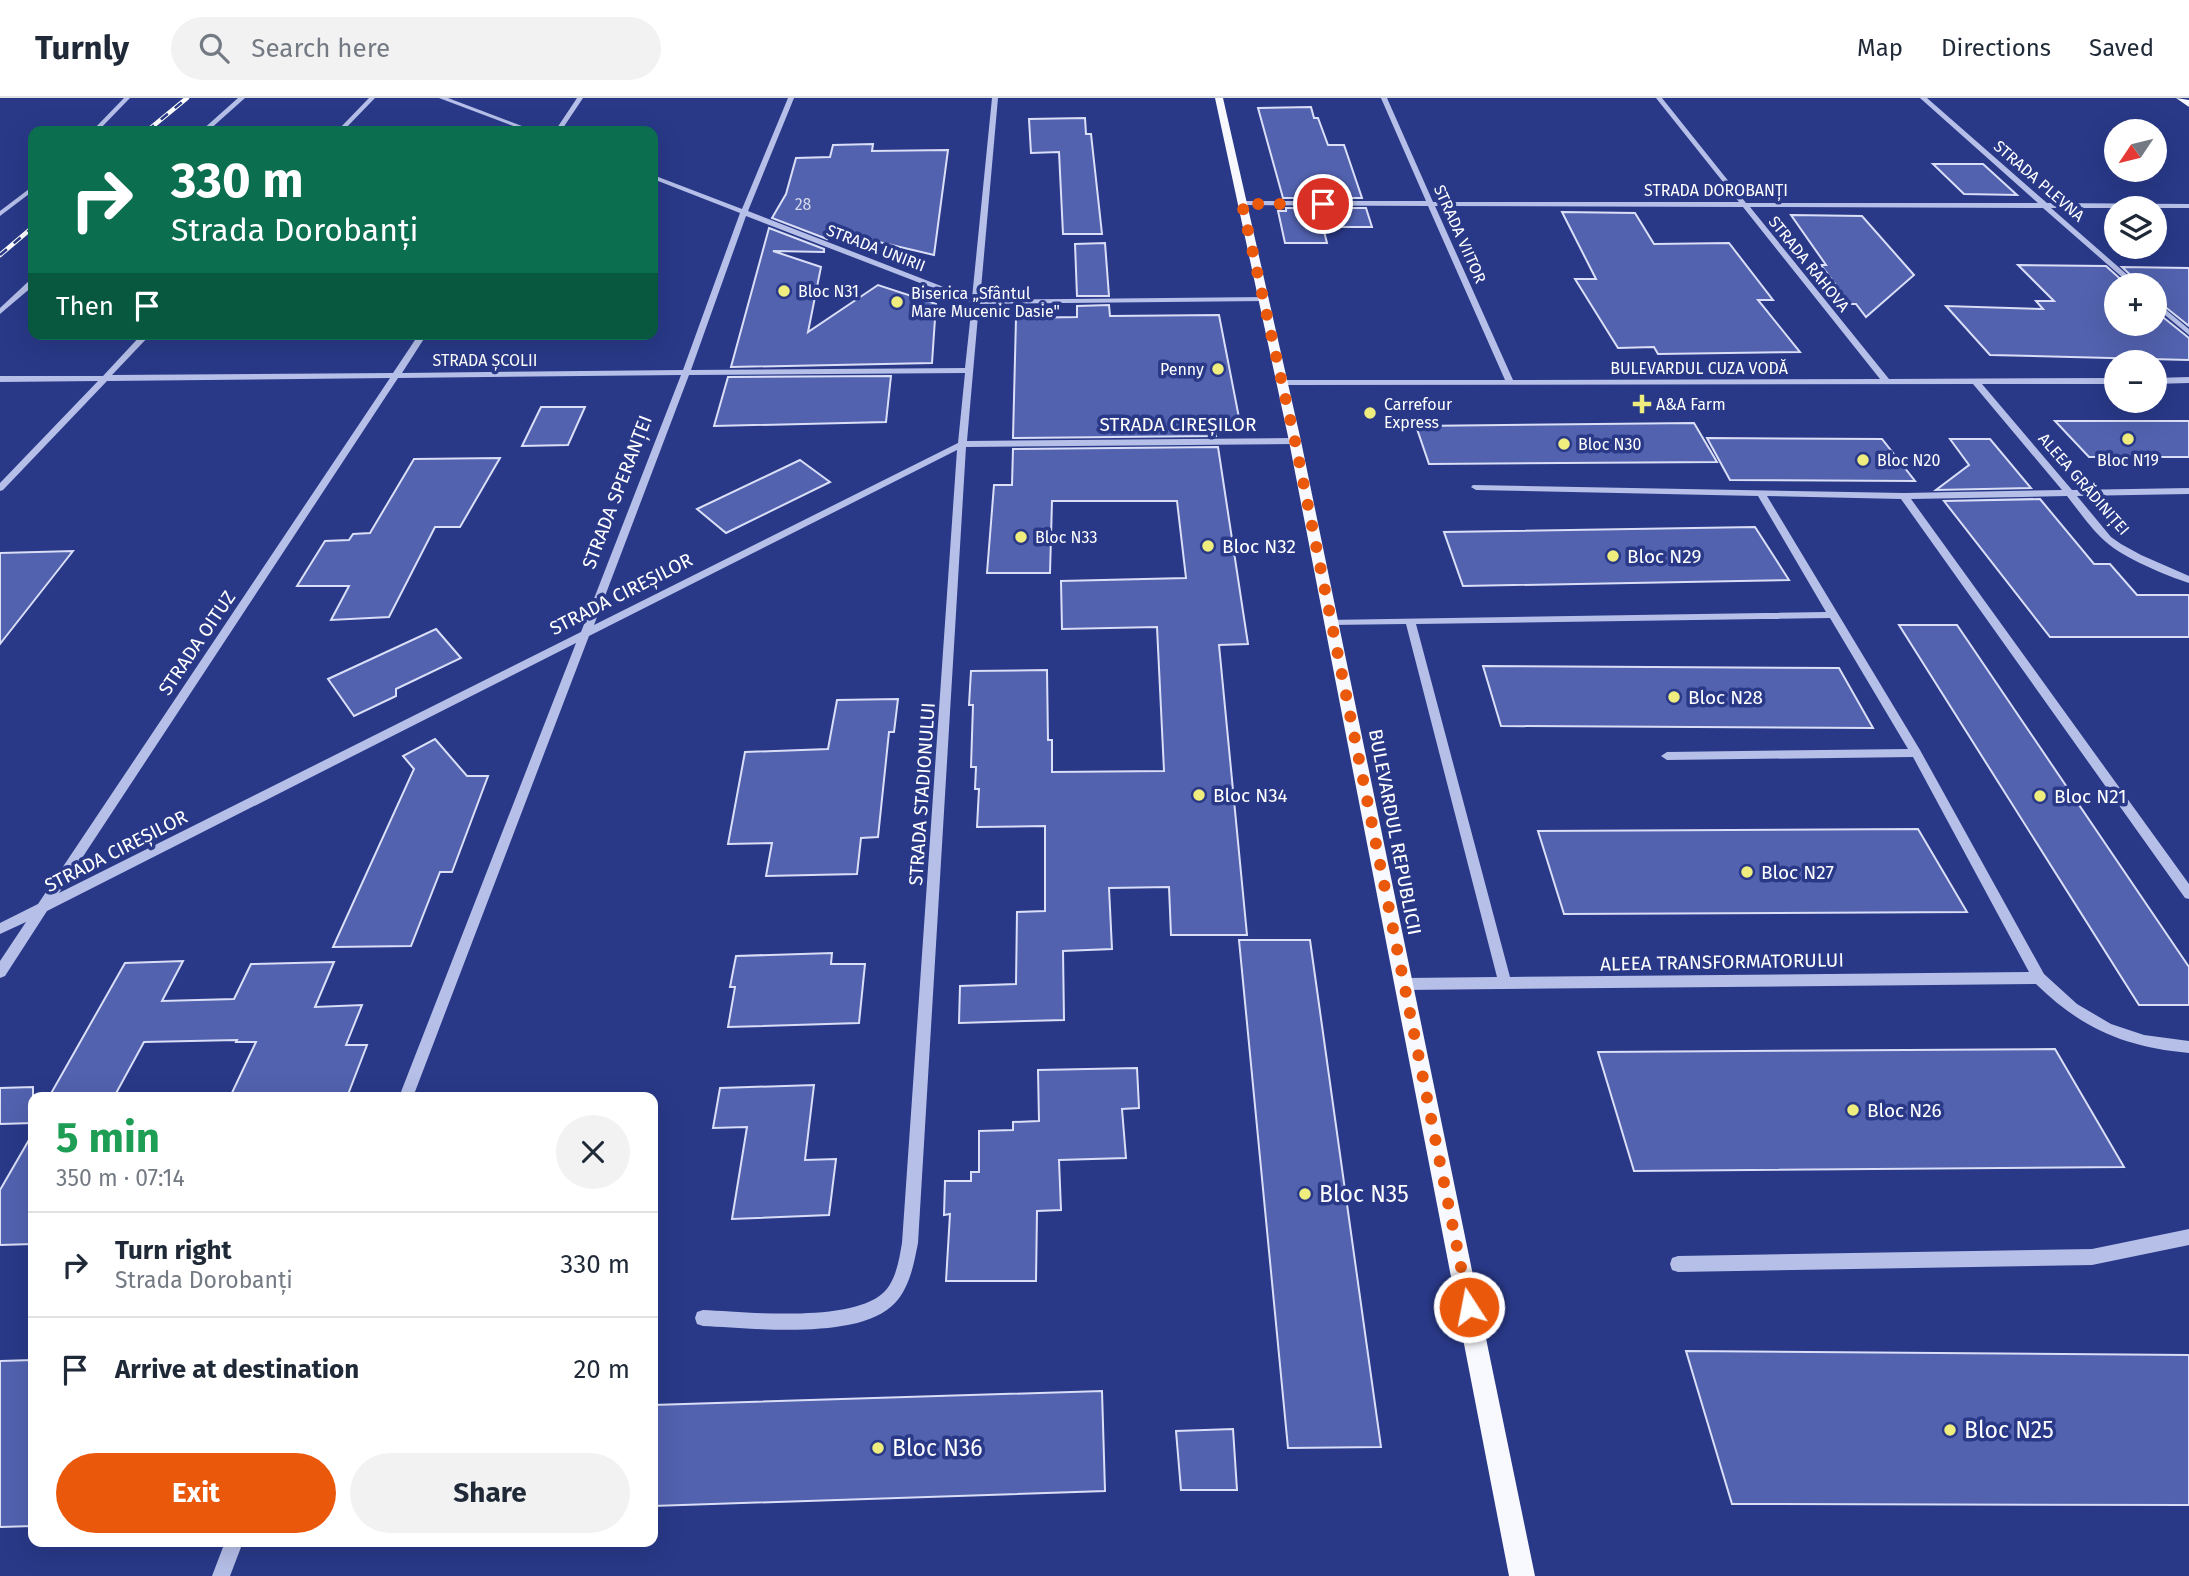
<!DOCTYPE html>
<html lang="en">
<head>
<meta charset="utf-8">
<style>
  body { margin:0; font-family:"Fira Sans",sans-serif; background:#f2f2f3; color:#1f2937; height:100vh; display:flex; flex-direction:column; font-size:26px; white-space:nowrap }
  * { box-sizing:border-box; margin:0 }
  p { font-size:23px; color:#747a83 }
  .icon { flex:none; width:38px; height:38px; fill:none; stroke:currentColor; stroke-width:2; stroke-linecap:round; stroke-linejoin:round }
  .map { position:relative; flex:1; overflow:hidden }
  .side { position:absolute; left:28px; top:994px; width:630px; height:455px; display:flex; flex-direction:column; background:#fff; border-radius:14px; box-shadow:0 7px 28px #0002 }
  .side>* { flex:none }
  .guide { position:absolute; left:28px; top:28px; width:630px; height:214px; border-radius:14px; box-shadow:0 7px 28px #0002; background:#0b6e4f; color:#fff; overflow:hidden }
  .needle { width:46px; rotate:235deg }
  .fabs { position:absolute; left:2104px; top:21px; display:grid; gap:14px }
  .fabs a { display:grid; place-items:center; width:63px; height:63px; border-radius:50%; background:#fff; box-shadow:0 7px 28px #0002; font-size:35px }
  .pin { position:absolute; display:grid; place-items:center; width:60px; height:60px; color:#fff; margin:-30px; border:4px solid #fff; border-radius:50%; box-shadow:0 2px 7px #0007 }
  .me { position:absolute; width:77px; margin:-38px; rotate:349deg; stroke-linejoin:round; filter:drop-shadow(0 0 5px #0008) }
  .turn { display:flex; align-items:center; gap:24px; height:147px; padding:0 28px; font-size:32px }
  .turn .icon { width:91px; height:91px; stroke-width:2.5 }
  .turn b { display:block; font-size:49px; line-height:60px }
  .then { display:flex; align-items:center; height:66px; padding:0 28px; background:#0003; gap:14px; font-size:26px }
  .round { display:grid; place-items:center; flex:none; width:74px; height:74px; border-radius:37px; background:#f2f2f3 }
  .overview { display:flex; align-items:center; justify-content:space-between; height:119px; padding:0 28px }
  h1 { font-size:42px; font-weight:700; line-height:52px; color:#1e9e55 }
  .button { display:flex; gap:14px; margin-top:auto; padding:14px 28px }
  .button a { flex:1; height:80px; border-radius:42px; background:#ea580c; color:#fff; font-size:28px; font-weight:700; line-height:80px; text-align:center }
  .button a+a { background:#f2f2f3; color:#1f2937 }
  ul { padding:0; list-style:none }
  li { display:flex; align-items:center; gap:21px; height:105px; padding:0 28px; border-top:2px solid #e0e1e3 }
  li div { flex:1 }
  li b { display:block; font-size:26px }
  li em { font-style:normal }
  header { display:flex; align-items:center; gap:42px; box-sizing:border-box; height:98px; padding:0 35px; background:#fff; border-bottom:2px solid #e0e1e3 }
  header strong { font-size:33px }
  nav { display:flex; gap:38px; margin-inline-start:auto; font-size:24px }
  .search { width:490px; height:63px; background:#f2f2f3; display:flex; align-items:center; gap:18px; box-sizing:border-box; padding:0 24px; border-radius:38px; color:#747a83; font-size:26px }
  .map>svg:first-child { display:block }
  .building { fill:#5262af; stroke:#dadff7; stroke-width:2 }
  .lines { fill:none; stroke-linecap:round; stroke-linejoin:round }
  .minor { fill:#b6bfe8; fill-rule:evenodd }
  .major { fill:#f8f9fe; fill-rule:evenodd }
  .rail-casing { stroke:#fff; stroke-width:4.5 }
  .rail { stroke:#293988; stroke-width:2.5; stroke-dasharray:9; stroke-linecap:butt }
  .route { stroke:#ea580c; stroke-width:12; stroke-dasharray:0 21.6 }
  .poi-dot { fill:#efed7d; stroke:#293988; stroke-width:2.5 }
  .labels { text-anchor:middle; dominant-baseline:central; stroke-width:7; stroke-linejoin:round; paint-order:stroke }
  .far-street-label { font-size:16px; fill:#fff; stroke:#293988 }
  .number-label { font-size:16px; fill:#d4d8eb }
  .far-poi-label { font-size:16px; fill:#fff; stroke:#293988; text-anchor:start }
  .street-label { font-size:19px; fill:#fff; stroke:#293988 }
  .poi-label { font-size:19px; fill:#fff; stroke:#293988; text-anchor:start }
  .near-poi-label { font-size:23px; fill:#fff; stroke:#293988; text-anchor:start }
</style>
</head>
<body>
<header>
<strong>Turnly</strong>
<div class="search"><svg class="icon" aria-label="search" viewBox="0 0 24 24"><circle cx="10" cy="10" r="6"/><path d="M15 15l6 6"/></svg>Search here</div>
<nav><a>Map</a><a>Directions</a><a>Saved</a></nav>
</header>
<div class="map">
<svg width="2189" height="1478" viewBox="0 0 2189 1478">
  <rect width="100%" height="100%" fill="#293988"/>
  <g class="building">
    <polygon points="1311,9 1314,20 1318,20 1328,47 1344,47 1362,100 1283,100 1258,10"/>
    <polygon points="1085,20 1086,36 1091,36 1102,136 1063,136 1059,54 1031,55 1029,21"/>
    <polygon points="873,46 872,53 948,52 934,157 828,132 827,141 772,120 786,96 796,60 830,59 833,47"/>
    <polygon points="1933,66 1983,66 2017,97 1964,96"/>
    <polygon points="1286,110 1366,110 1372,129 1323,129 1327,145 1285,145 1278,113 1286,113"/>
    <polygon points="1562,114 1635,115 1654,146 1729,145 1773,202 1758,202 1800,254 1658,256 1654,249 1618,250 1575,181 1596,181"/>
    <polygon points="1791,117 1862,118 1914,177 1866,219 1856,206 1850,206 1821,167 1826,167"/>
    <polygon points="769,130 824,151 824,154 773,153 821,169 808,234 878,187 936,206 932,265 731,269"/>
    <polygon points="1105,145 1109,198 1077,198 1075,146"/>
    <polygon points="2018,167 2106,168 2127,187 2116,187 2116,226 2154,226 2154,212 2189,240 2189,262 1990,257 1946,208 2043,211 2036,203 2054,203"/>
    <polygon points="2122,169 2189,170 2189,228 2154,200 2154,187 2141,187"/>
    <polygon points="1109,207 1110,218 1219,217 1241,330 1215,331 1216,338 1013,340 1016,220 1077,219 1077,208"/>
    <polygon points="891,278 886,324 714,328 728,279"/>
    <polygon points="541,309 585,309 568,347 522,348"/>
    <polygon points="2055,323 2189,323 2189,359 2089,359"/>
    <polygon points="1694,325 1717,364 1429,366 1416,328"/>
    <polygon points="1707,340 1882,341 1915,383 1730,382"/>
    <polygon points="1950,341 1990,341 2031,390 1936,392 1969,367"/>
    <polygon points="1218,349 1248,546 1219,547 1247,837 1171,837 1169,789 1109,790 1112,851 1063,853 1064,922 959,925 960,888 1016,886 1017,814 1045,813 1045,728 977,729 979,691 975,691 976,669 971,669 973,607 969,607 971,573 1047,572 1048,642 1052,642 1052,674 1164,673 1157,529 1062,531 1061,483 1186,480 1177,403 1052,403 1050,475 987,475 994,387 1012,387 1013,351"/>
    <polygon points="500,360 460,429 435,429 389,519 331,522 349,488 297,488 325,443 349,442 353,436 370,435 414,361"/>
    <polygon points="800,362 830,384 726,435 697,411"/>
    <polygon points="2040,401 2094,466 2110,466 2137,497 2189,497 2189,539 2050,539 1944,403"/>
    <polygon points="1755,429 1789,482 1463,488 1444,434"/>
    <polygon points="73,453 0,546 0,455"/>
    <polygon points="1899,527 1957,527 2189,869 2189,907 2139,907"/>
    <polygon points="436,531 461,560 396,591 396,598 354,618 328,581"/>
    <polygon points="1483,568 1839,570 1873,630 1501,628"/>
    <polygon points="898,601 894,634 889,634 878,739 861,740 857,776 766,778 772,745 728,746 745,654 828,651 837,602"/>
    <polygon points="435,641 467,678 488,678 452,774 440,774 411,848 333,849 414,671 403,658"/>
    <polygon points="1918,731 1967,814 1564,816 1538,733"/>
    <polygon points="1239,842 1310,842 1381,1349 1288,1350"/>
    <polygon points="832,855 831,866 865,866 859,925 728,929 735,889 730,889 736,858"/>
    <polygon points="183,863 162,903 234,901 251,866 334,864 315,909 362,907 346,947 367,947 347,999 230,999 256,944 236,944 237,942 144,944 114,999 49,999 125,865"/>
    <polygon points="2055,951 2124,1069 1634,1073 1598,954"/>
    <polygon points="1137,970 1139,1010 1122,1011 1126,1060 1059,1062 1061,1112 1037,1113 1036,1183 946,1183 950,1116 944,1117 945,1083 971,1083 971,1074 979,1074 979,1033 1013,1032 1013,1024 1039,1023 1038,972"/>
    <polygon points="814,987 805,1062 836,1061 829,1117 732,1121 747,1029 713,1030 720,990"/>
    <polygon points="33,989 33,1025 0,1026 0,990"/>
    <polygon points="33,1035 33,1146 0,1147 0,1092"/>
    <polygon points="1686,1253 2189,1257 2189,1407 1732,1406"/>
    <polygon points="33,1262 33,1428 0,1429 0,1263"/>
    <polygon points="1102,1293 1105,1393 653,1408 653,1307"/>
    <polygon points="1233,1331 1237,1392 1181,1392 1176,1333"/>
  </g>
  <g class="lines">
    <g class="minor">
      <polygon points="124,0 130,0 98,33 92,33"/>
      <polygon points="238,0 245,0 208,33 201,33"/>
      <polygon points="369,0 375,0 343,33 337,33"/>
      <polygon points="439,0 448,0 535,33 527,33"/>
      <polygon points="577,0 583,0 561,33 555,33"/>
      <path d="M788 0H794L748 113 972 200 992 0H998L980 202 1265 199 1269 201 1265 203 979 206 967 343 1295 340 1299 343 1295 346 966 349 918 1145C914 1165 910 1189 895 1205 860 1243 752 1230 703 1228L697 1226 695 1220 697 1214 703 1212C747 1214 850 1225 883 1195 896 1183 899 1162 902 1145L957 352 589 538 413 999H399L576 545 47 813 5 878 0 880V863L26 824 0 836V825L38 806 390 280 107 283 3 392 0 393V385L98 283 0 284V278H103L142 236H151L112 277 393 275 419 236H427L402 275 683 272 740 115 653 81V77L742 111ZM746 118 972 205 965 270 691 272ZM965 275 958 345 594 527 689 277ZM681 277 581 534 59 795 398 280Z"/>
      <path d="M1381 0H1387L1433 104H1739L1656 0H1662L1746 105H2038L1920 0H1927L2047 105 2189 106V110H2051L2139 187H2131L2043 110 1750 109 1889 281 2116 280V286H1982L2072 392 2189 390V396L2077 398 2111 439 2121 446 2141 457 2189 478V485C2167 478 2122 459 2106 444 2091 431 2079 413 2067 398L1911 401 2189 786V801L2185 800 1901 401 1767 398 1920 652 2044 876 2077 906 2111 926 2144 937 2189 943V955C2125 949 2082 931 2036 886L1405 892 1400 890 1398 886 1400 882 1405 880 1497 879 1406 526 1331 527 1327 526V522L1826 514 1758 398 1476 392 1471 389 1473 387 1904 395 2062 392 1973 286 1280 287 1279 285 1283 282H1505L1428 108 1242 107 1239 105 1242 103H1426ZM1435 108 1743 109 1880 281 1513 282ZM1830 520 1908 651 1667 654 1661 658 1667 662 1913 659 2029 874 1510 879 1416 526Z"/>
      <polygon points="33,88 33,93 0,118 0,113"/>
      <polygon points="30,182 33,182 33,188 0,216 0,210"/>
      <polygon points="2154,202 2189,231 2189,237 2154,208"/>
      <polygon points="2189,279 2189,285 2154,286 2154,280"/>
      <polygon points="2189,1131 2189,1147 2092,1167 1678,1174 1672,1172 1670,1166 1672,1160 1678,1158 2092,1151"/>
      <polygon points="225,1444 243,1444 230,1478 212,1478"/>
    </g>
    <g class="major">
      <polygon points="1215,0 1223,0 1301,343 1535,1478 1509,1478 1289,343"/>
      <polygon points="2176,0 2189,2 2189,9"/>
    </g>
    <defs>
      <g id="rail">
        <polyline points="147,33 187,0"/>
        <polyline points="0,157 33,129"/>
      </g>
    </defs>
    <use href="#rail" class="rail-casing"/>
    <use href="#rail" class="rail"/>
  </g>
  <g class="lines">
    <polyline class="route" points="1323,106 1242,106 1295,343 1469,1209"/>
  </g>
  <g class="poi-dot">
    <circle cx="784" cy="193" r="7"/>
    <circle cx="897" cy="204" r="7"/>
    <circle cx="1218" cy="271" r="7"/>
    <path d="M1638.5 295.5h7v7h7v7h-7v7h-7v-7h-7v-7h7z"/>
    <circle cx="1370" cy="315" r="7"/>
    <circle cx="2128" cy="341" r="7"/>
    <circle cx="1564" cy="346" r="7"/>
    <circle cx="1863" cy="362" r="7"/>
    <circle cx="1021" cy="439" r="7"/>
    <circle cx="1208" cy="448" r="7"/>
    <circle cx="1613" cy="458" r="7"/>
    <circle cx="1674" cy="599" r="7"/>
    <circle cx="1199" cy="697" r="7"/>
    <circle cx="2040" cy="698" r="7"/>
    <circle cx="1747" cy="774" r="7"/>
    <circle cx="1853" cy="1012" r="7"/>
    <circle cx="1305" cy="1096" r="7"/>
    <circle cx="1950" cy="1332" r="7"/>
    <circle cx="878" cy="1350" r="7"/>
  </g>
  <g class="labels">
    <g class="far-street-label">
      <text transform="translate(2039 83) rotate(41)">STRADA PLEVNA</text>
      <text x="1716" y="92">STRADA DOROBANȚI</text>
      <text transform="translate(1460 136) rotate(66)">STRADA VIITOR</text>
      <text transform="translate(876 150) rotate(21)">STRADA UNIRII</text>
      <text transform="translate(1809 166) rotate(51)">STRADA RAHOVA</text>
      <text x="485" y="262">STRADA ȘCOLII</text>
      <text x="1699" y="270">BULEVARDUL CUZA VODĂ</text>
      <text transform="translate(2084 386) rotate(49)">ALEEA GRĂDINIȚEI</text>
    </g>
    <g class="number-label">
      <text x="803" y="106">28</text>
    </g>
    <g class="far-poi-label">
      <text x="798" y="193">Bloc N31</text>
      <text x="911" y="195">Biserica „Sfântul<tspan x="911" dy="18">Mare Mucenic Dasie"</tspan></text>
      <text x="1204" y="271" text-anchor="end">Penny</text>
      <text x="1384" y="306">Carrefour<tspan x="1384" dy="18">Express</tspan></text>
      <text x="1656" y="306">A&amp;A Farm</text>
      <text x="1578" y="346">Bloc N30</text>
      <text x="1877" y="362">Bloc N20</text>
      <text x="2128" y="362" text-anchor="middle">Bloc N19</text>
      <text x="1035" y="439">Bloc N33</text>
    </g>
    <g class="street-label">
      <text x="1178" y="326">STRADA CIREȘILOR</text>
      <text transform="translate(617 394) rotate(-69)">STRADA SPERANȚEI</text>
      <text transform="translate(621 496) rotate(-27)">STRADA CIREȘILOR</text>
      <text transform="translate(197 545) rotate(-56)">STRADA OITUZ</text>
      <text transform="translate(922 696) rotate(-86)">STRADA STADIONULUI</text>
      <text transform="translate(1395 734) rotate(79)">BULEVARDUL REPUBLICII</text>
      <text transform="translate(116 753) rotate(-27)">STRADA CIREȘILOR</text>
      <text transform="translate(1722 864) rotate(-1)">ALEEA TRANSFORMATORULUI</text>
    </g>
    <g class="poi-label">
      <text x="1222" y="448">Bloc N32</text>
      <text x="1627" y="458">Bloc N29</text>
      <text x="1688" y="599">Bloc N28</text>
      <text x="1213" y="697">Bloc N34</text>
      <text x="2054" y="698">Bloc N21</text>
      <text x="1761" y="774">Bloc N27</text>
      <text x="1867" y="1012">Bloc N26</text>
    </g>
    <g class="near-poi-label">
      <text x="1319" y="1096">Bloc N35</text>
      <text x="1964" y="1332">Bloc N25</text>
      <text x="892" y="1350">Bloc N36</text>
    </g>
  </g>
</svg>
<div class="fabs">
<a><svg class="needle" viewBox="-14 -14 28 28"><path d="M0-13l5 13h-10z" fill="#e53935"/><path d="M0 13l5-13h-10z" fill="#747a83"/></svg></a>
<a><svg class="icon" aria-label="layers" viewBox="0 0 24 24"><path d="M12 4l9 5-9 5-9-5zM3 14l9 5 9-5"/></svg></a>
<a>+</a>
<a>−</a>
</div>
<div class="pin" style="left:1323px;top:106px;background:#d93025"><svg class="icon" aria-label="arrive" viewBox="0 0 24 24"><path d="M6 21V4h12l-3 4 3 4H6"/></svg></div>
<svg class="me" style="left:1469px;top:1209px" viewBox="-20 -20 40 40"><circle r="17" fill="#ea580c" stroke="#fff" stroke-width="3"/><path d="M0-11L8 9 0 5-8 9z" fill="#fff"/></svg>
<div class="guide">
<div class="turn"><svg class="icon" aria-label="right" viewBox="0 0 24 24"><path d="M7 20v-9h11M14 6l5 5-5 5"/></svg><div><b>330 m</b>Strada Dorobanți</div></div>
<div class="then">Then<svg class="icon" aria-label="arrive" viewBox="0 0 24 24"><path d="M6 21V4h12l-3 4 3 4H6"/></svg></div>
</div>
<section class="side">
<div class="overview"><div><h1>5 min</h1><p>350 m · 07:14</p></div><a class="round"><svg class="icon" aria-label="close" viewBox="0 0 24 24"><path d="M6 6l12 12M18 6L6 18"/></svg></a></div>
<ul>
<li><svg class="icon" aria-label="right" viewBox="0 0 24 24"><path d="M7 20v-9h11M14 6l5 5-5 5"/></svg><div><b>Turn right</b><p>Strada Dorobanți</p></div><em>330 m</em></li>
<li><svg class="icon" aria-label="arrive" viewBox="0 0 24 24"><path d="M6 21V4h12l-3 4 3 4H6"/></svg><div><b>Arrive at destination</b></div><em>20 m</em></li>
</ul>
<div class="button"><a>Exit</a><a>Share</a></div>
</section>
</div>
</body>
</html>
